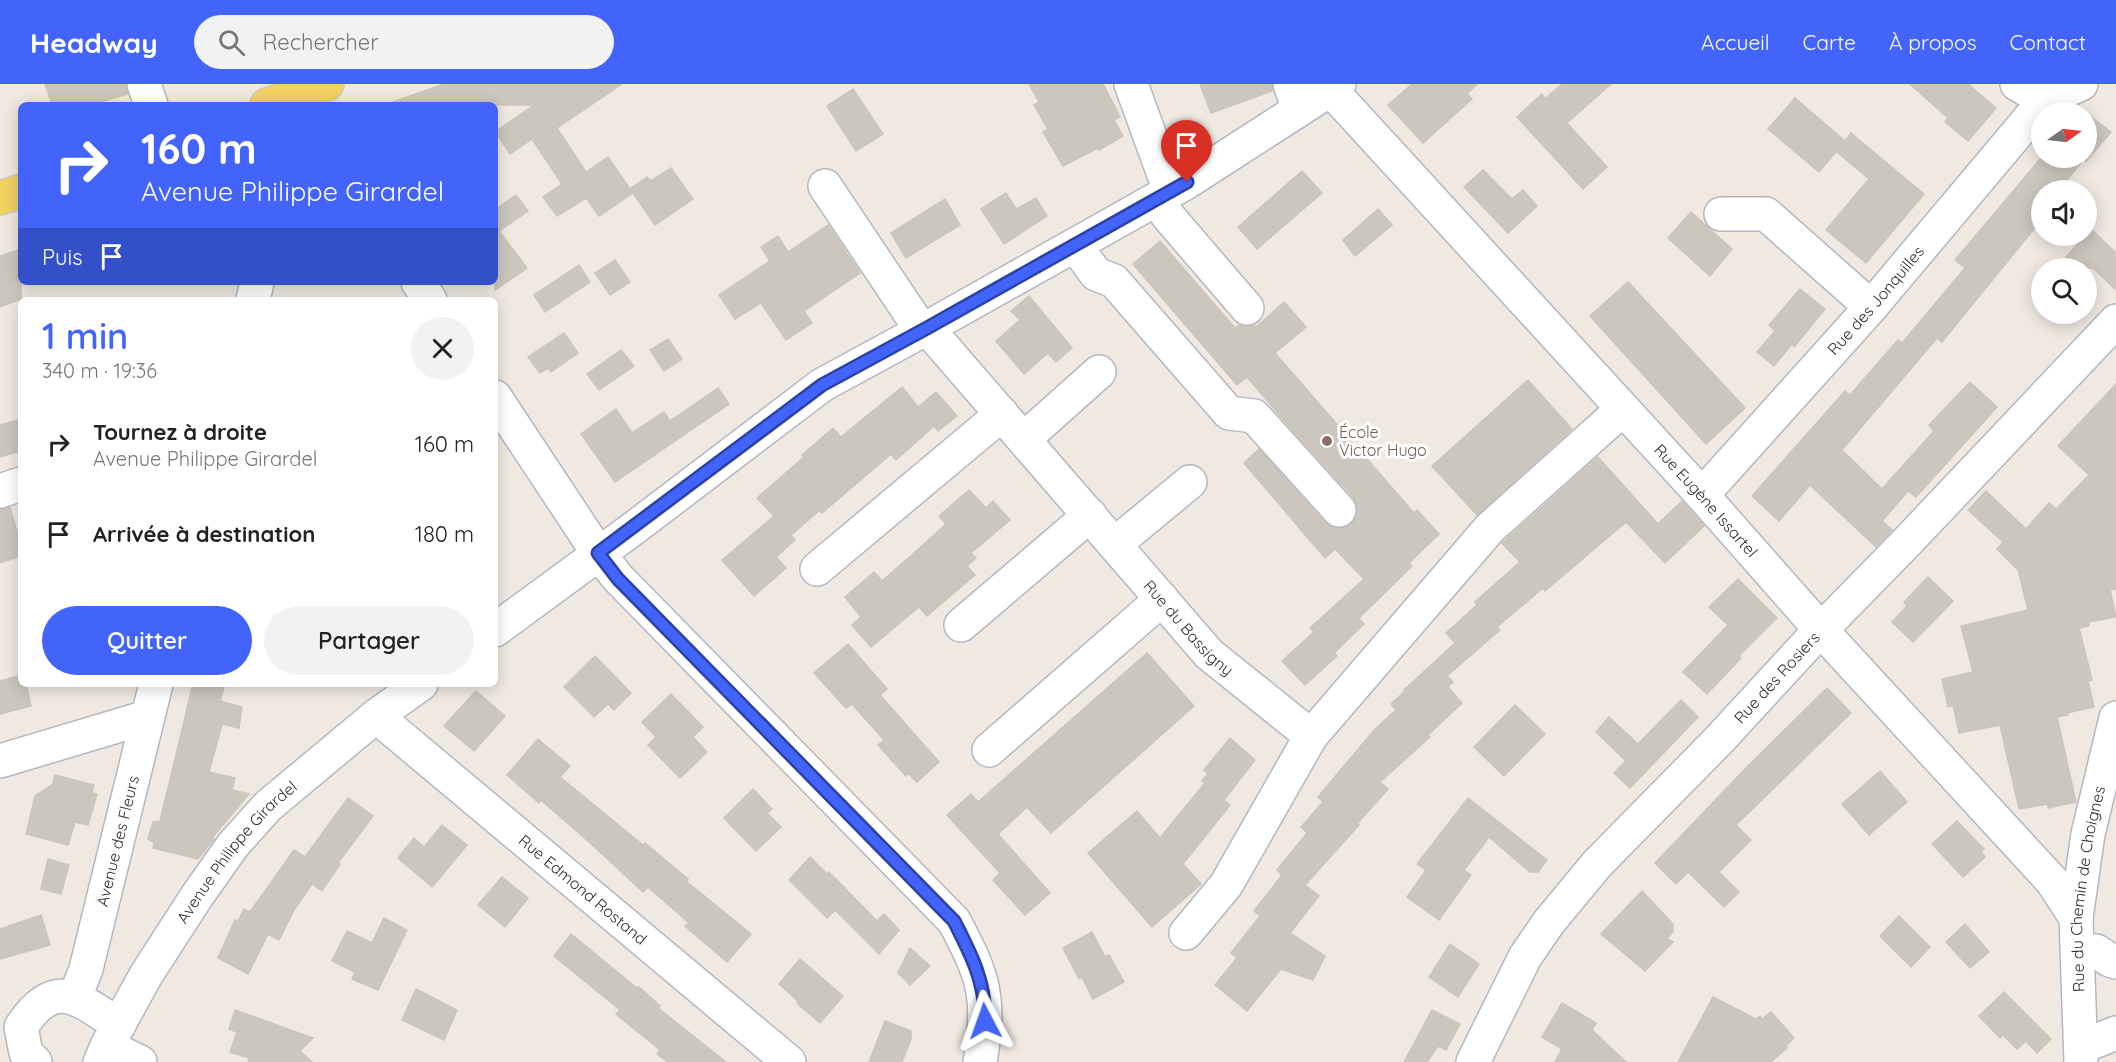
<!DOCTYPE html>
<html lang="fr">
<head>
<meta charset="utf-8">
<style>
  body { margin:0; font-family:Quicksand,sans-serif; background:#f2f2f2; color:#222; height:100vh; display:flex; flex-direction:column; font-size:22px; white-space:nowrap }
  * { box-sizing:border-box; margin:0 }
  p { font-size:20px; color:#767676 }
  .icon { flex:none; width:33px; height:33px; fill:none; stroke:currentColor; stroke-width:2; stroke-linecap:round; stroke-linejoin:round }
  .map { position:relative; flex:1; overflow:hidden }
  .drawer { position:absolute; left:18px; top:213px; width:480px; height:390px; display:flex; flex-direction:column; background:#fff; border-radius:9px; box-shadow:0 3px 15px #0003 }
  .drawer>* { flex:none }
  .top-card { position:absolute; left:18px; top:18px; width:480px; height:183px; border-radius:9px; box-shadow:0 3px 15px #0003; background:#4264fb; color:#fff; overflow:hidden }
  .needle { width:39px; rotate:76deg }
  .buttons { position:absolute; left:2031px; top:18px; display:grid; gap:12px }
  .buttons a { display:grid; place-items:center; width:66px; height:66px; border-radius:50%; background:#fff; box-shadow:0 3px 15px #0003; font-size:30px }
  .pin { position:absolute; display:grid; place-items:center; width:51px; height:51px; color:#fff; margin:-62px -26px; border-radius:50% 50% 50% 0; rotate:-45deg; box-shadow:0 0 6px #0007 }
  .pin .icon { rotate:45deg }
  .me { position:absolute; width:66px; margin:-33px; rotate:356deg; stroke-linejoin:round; filter:drop-shadow(0 0 4px #0008) }
  .turn { display:flex; align-items:center; gap:21px; height:126px; padding:0 24px; font-size:27px }
  .turn .icon { width:78px; height:78px; stroke-width:2.5 }
  .turn b { display:block; font-size:42px; line-height:51px }
  .then { display:flex; align-items:center; height:57px; padding:0 24px; background:#0003; gap:12px; font-size:22px }
  .round { display:grid; place-items:center; flex:none; width:63px; height:63px; border-radius:32px; background:#f2f2f2 }
  .overview { display:flex; align-items:center; justify-content:space-between; height:102px; padding:0 24px }
  h1 { font-size:36px; font-weight:600; line-height:45px; color:#4264fb }
  .action { display:flex; gap:12px; margin-top:auto; padding:12px 24px }
  .action a { flex:1; height:69px; border-radius:36px; background:#4264fb; color:#fff; font-size:24px; font-weight:600; line-height:69px; text-align:center }
  .action a+a { background:#f2f2f2; color:#222 }
  ul { padding:0; list-style:none }
  li { display:flex; align-items:center; gap:18px; height:90px; padding:0 24px }
  li div { flex:1 }
  li b { display:block; font-size:22px }
  li em { font-style:normal }
  header { display:flex; align-items:center; gap:36px; box-sizing:border-box; height:84px; padding:0 30px; background:#4264fb; color:#fff }
  header strong { font-size:28px }
  nav { display:flex; gap:33px; margin-inline-start:auto; font-size:21px }
  .search { width:420px; height:54px; background:#f2f2f2; display:flex; align-items:center; gap:15px; box-sizing:border-box; padding:0 21px; border-radius:33px; color:#767676; font-size:22px }
  .map>svg:first-child { display:block }
  .building { fill:#cbc7bf; stroke:#cbc5ba; stroke-width:1.5 }
  .lines { fill:none; stroke-linecap:round; stroke-linejoin:round }
  .minor-casing { stroke:#b4b7c1; stroke-width:36 }
  .major-casing { stroke:#c9c9c9; stroke-width:36 }
  .minor { stroke:#fff; stroke-width:33 }
  .major { stroke:#f2d163; stroke-width:33 }
  .route-casing { stroke:#2b41a3; stroke-width:15 }
  .route { stroke:#4264fb; stroke-width:10 }
  .education-dot { fill:#8d6e63; stroke:#fff; stroke-width:2 }
  .labels { text-anchor:middle; dominant-baseline:central; stroke-width:6; stroke-linejoin:round; paint-order:stroke }
  .street-label { font-size:16px; fill:#2e2e2e; stroke:#fff }
  .education-label { font-size:16px; fill:#785e54; stroke:#fff; text-anchor:start }
</style>
</head>
<body>
<header>
<strong>Headway</strong>
<div class="search"><svg class="icon" aria-label="search" viewBox="0 0 24 24"><circle cx="10" cy="10" r="6"/><path d="M15 15l6 6"/></svg>Rechercher</div>
<nav><a>Accueil</a><a>Carte</a><a>À propos</a><a>Contact</a></nav>
</header>
<div class="map">
<svg width="2116" height="978" viewBox="0 0 2116 978">
  <rect width="100%" height="100%" fill="#efe9e1"/>
  <g class="building">
    <polygon points="45,0 126,0 128,10 90,21 52,21"/>
    <polygon points="444,0 622,0 557,44 586,88 608,73 630,105 647,93 651,97 671,84 693,115 655,141 633,109 599,132 586,114 557,132 543,113 562,100 532,55 510,70 495,48 534,21 393,21 393,18"/>
    <polygon points="1029,0 1103,0 1120,33 1114,36 1123,52 1099,66 1098,64 1063,82 1043,48 1048,45 1034,21 1039,18"/>
    <polygon points="1200,0 1272,0 1272,7 1211,29"/>
    <polygon points="1412,0 1477,0 1467,10 1472,15 1423,59 1388,21"/>
    <polygon points="1562,0 1611,0 1567,39 1607,83 1583,105 1517,33 1542,10 1545,15"/>
    <polygon points="1910,0 1968,0 1996,24 1968,57 1945,38 1948,34"/>
    <polygon points="853,5 883,50 856,67 827,22"/>
    <polygon points="1795,14 1845,57 1851,49 1924,110 1866,179 1826,146 1869,95 1837,68 1840,63 1819,88 1768,45"/>
    <polygon points="2086,29 2111,48 2086,77"/>
    <polygon points="2041,74 2085,74 2059,106 2042,106 2042,135 1942,258 1937,254 1842,366 1882,405 1934,347 1929,341 1970,298 1997,323 1916,413 1908,407 1882,437 1892,446 1876,463 1810,401 1779,437 1752,412 1845,307 1850,311 1898,256 1902,259 1965,184 1955,176"/>
    <polygon points="1483,86 1512,115 1523,106 1537,122 1508,149 1464,103"/>
    <polygon points="1302,87 1322,109 1257,165 1238,143"/>
    <polygon points="1006,109 1016,125 1036,114 1047,132 1004,160 981,125"/>
    <polygon points="516,111 528,127 499,147 527,184 495,206 495,126"/>
    <polygon points="945,115 960,141 906,174 891,149"/>
    <polygon points="1378,125 1392,141 1355,172 1343,156"/>
    <polygon points="1691,128 1732,165 1710,192 1668,154"/>
    <polygon points="828,141 860,189 804,227 812,239 786,256 761,219 735,235 719,211 770,177 761,163 778,152 788,168"/>
    <polygon points="2091,145 2116,169 2116,206 2093,184 2056,184"/>
    <polygon points="1160,157 1235,244 1239,241 1250,242 1254,241 1256,243 1284,218 1306,243 1275,269 1414,429 1417,426 1439,450 1409,479 1412,482 1359,534 1364,540 1334,569 1337,572 1305,601 1282,577 1314,548 1310,544 1364,495 1335,465 1325,474 1244,379 1259,365 1325,439 1333,444 1342,444 1351,440 1357,432 1357,422 1353,413 1287,340 1247,293 1237,301 1133,180"/>
    <polygon points="21,165 21,215 0,223 0,172"/>
    <polygon points="615,176 630,198 610,211 595,189"/>
    <polygon points="579,181 590,198 545,228 534,211"/>
    <polygon points="1628,198 1745,324 1706,360 1590,232"/>
    <polygon points="1800,205 1825,225 1794,263 1792,260 1774,282 1757,268 1775,247 1769,241"/>
    <polygon points="1029,212 1072,264 1056,278 1048,269 1024,290 996,257 1020,236 1011,227"/>
    <polygon points="564,249 578,269 551,288 548,284 540,289 528,273"/>
    <polygon points="668,255 682,275 664,287 650,266"/>
    <polygon points="621,266 634,282 599,306 587,290"/>
    <polygon points="1528,296 1572,345 1477,431 1432,382"/>
    <polygon points="2116,300 2116,505 2110,506 2116,533 2088,538 2089,542 2079,544 2092,596 2088,597 2094,623 2067,629 2068,631 2057,633 2076,718 2048,724 2048,720 2019,725 2000,641 1959,649 1953,621 1948,623 1942,595 1973,588 1961,542 2028,526 2018,486 1997,465 2003,458 1968,426 1986,407 2026,445 2049,419 2056,425 2089,391 2058,362"/>
    <polygon points="902,303 918,323 936,308 957,332 938,347 934,342 896,376 891,370 822,429 819,427 791,451 795,456 776,473 786,484 754,512 722,476 774,432 757,414 804,373 802,371 833,344 841,353"/>
    <polygon points="718,304 729,320 615,398 581,350 616,325 632,349 664,328 670,337"/>
    <polygon points="21,335 21,367 0,373 0,341"/>
    <polygon points="1598,373 1658,440 1682,417 1704,442 1665,479 1626,438 1545,507 1543,504 1518,525 1497,543 1500,546 1447,592 1453,598 1448,603 1462,619 1428,651 1430,653 1380,698 1388,705 1357,740 1359,741 1305,801 1319,812 1290,849 1325,872 1313,896 1281,885 1247,927 1215,901 1237,874 1231,869 1260,832 1254,827 1282,791 1277,786 1307,749 1301,743 1323,718 1318,713 1375,645 1396,626 1391,620 1405,607 1404,606 1455,559 1446,549 1477,521 1475,518 1520,478 1502,459"/>
    <polygon points="969,406 986,424 993,417 1010,436 971,469 976,474 967,482 975,491 927,532 919,523 871,563 852,541 861,533 845,513 874,488 882,497 914,469 946,440 939,432"/>
    <polygon points="10,423 21,462 21,472 0,479 0,425"/>
    <polygon points="1928,493 1953,517 1913,558 1892,538 1907,522 1904,518"/>
    <polygon points="1738,495 1777,534 1739,572 1741,574 1707,610 1683,588 1728,541 1709,523"/>
    <polygon points="848,560 887,605 880,611 939,678 917,698 908,689 906,692 878,661 884,656 852,620 846,624 814,589"/>
    <polygon points="1147,569 1194,622 1051,749 1027,723 998,750 1050,809 1025,831 993,796 1000,789 947,731 971,710 978,718"/>
    <polygon points="595,572 631,609 614,626 608,620 594,633 564,603"/>
    <polygon points="21,591 21,600 26,600 31,622 0,630 0,597"/>
    <polygon points="193,600 225,600 220,617 242,623 239,644 222,640 209,688 235,694 232,706 249,710 212,754 214,755 198,775 153,764 154,759 148,755 153,738 160,737"/>
    <polygon points="1827,604 1851,629 1736,741 1751,756 1719,788 1739,808 1724,823 1688,788 1676,800 1655,779 1747,683"/>
    <polygon points="476,607 505,632 474,667 444,642"/>
    <polygon points="671,610 703,643 693,653 707,668 680,694 648,661 656,653 642,638"/>
    <polygon points="1681,616 1698,633 1630,704 1614,689 1626,677 1596,648 1609,633 1638,660"/>
    <polygon points="1515,621 1545,650 1504,692 1474,663"/>
    <polygon points="1230,654 1255,676 1224,716 1230,721 1183,780 1201,800 1152,843 1088,769 1137,727 1160,754 1205,699 1202,697 1208,690 1204,686"/>
    <polygon points="538,655 570,682 560,693 643,761 645,759 688,795 686,797 751,850 727,878 685,842 689,839 648,803 643,808 588,757 541,716 539,719 507,691"/>
    <polygon points="1880,687 1907,718 1869,751 1842,720"/>
    <polygon points="55,691 94,701 92,709 97,710 88,741 75,738 68,761 26,750 35,712 53,700"/>
    <polygon points="753,705 772,725 767,729 781,743 756,767 724,734"/>
    <polygon points="348,714 373,732 338,779 340,780 322,807 312,800 294,826 279,856 268,850 248,890 218,874 235,836 238,837 244,825 250,828 294,766 305,773"/>
    <polygon points="1468,714 1547,776 1538,788 1530,788 1489,753 1464,786 1471,791 1439,836 1407,813 1426,786 1417,780"/>
    <polygon points="1957,737 1984,765 1981,768 1985,773 1963,793 1932,760"/>
    <polygon points="442,741 467,761 432,803 398,774 414,754 424,763"/>
    <polygon points="810,773 827,790 829,788 877,837 884,830 899,846 879,870 835,826 827,834 789,796"/>
    <polygon points="48,775 69,781 61,810 41,805"/>
    <polygon points="502,793 528,814 505,843 478,821"/>
    <polygon points="1642,807 1673,840 1673,848 1667,854 1673,858 1645,887 1601,850"/>
    <polygon points="41,831 50,861 0,875 0,845"/>
    <polygon points="1899,832 1930,863 1911,883 1880,852"/>
    <polygon points="384,834 407,846 378,906 352,895 355,888 332,877 347,847 372,859"/>
    <polygon points="1965,840 1989,868 1970,884 1946,858"/>
    <polygon points="1092,848 1105,873 1109,871 1124,898 1093,915 1082,893 1079,895 1063,864"/>
    <polygon points="571,850 637,904 639,903 660,922 658,924 726,978 668,978 657,970 660,966 616,930 620,926 554,872"/>
    <polygon points="1450,860 1479,880 1458,913 1429,893"/>
    <polygon points="910,864 930,882 910,901 898,889"/>
    <polygon points="800,875 843,912 820,939 797,919 798,917 779,900"/>
    <polygon points="416,905 457,926 444,956 402,936"/>
    <polygon points="2004,908 2051,955 2037,969 2026,957 2017,965 2003,951 2000,954 1979,932"/>
    <polygon points="1713,913 1756,935 1760,932 1762,935 1771,928 1794,954 1786,962 1787,964 1771,978 1678,978"/>
    <polygon points="1562,919 1596,939 1592,946 1626,978 1555,978 1562,965 1542,953"/>
    <polygon points="235,926 313,954 300,967 312,978 248,978 249,974 230,968 237,948 229,945"/>
    <polygon points="1432,926 1460,940 1446,966 1438,962 1427,978 1404,978"/>
    <polygon points="885,937 911,947 911,955 902,978 869,978"/>
  </g>
  <g class="lines">
    <defs>
      <g id="minor">
        <polyline points="144,0 151,21"/>
        <polyline points="1131,0 1170,107"/>
        <polyline points="1290,0 1299,26"/>
        <polyline points="2017,0 2045,16 2081,0"/>
        <path id="s1" d="M1331 6 1702 411 1821 546 2052 797 2076 834"/>
        <polyline points="825,102 922,247"/>
        <polyline points="1157,115 1168,132 1247,224"/>
        <polyline points="1721,130 1766,130 1871,223"/>
        <polyline points="1075,161 1096,190 1114,197 1229,329 1254,332 1339,426"/>
        <polyline points="418,198 430,216"/>
        <polyline points="253,216 257,198"/>
        <path id="s2" d="M927 244 1209 570 1311 652 1226 801 1186 849"/>
        <path d="M495 313 598 469 618 494 954 837C984 893 991 914 980 978"/>
        <polyline points="1024,355 1099,288"/>
        <polyline points="0,407 21,400"/>
        <path id="s3" d="M1702 411 1871 223 2045 16"/>
        <polyline points="1115,460 1190,398"/>
        <polyline points="817,485 1002,330"/>
        <polyline points="961,541 1090,431"/>
        <polyline points="495,546 634,444 822,301 927,244 1187,98 1339,0"/>
        <path id="s4" d="M376 632 789 978"/>
        <polyline points="1311,652 1490,444 1623,325"/>
        <polyline points="989,666 1162,515"/>
        <polyline points="0,677 147,633"/>
        <polyline points="2078,868 2096,867 2110,876 2116,878"/>
        <path id="s5" d="M75 913 86 885 156 600"/>
        <polyline points="107,962 140,978"/>
        <polyline points="2081,963 2116,949"/>
        <path d="M35 978 26 969 21 943C55 891 78 915 119 941"/>
        <path id="s6" d="M100 978 107 962 146 891 197 812 233 761 268 722 376 632 421 600"/>
        <path id="s7" d="M1473 978 1525 873 1549 838 1597 780 1719 656 1811 556 1906 459 2116 237"/>
        <path id="s8" d="M2081 978 2076 834 2088 750 2116 634"/>
      </g>
      <g id="major">
        <polyline points="267,21 327,0"/>
        <polyline points="0,114 21,107"/>
      </g>
    </defs>
    <use href="#minor" class="minor-casing"/>
    <use href="#major" class="major-casing"/>
    <use href="#minor" class="minor"/>
    <use href="#major" class="major"/>
  </g>
  <g class="lines">
    <defs>
      <path id="route" d="M985 937C986 899 971 870 954 837L618 495 598 469 822 301 927 244 1187 98"/>
    </defs>
    <use href="#route" class="route-casing"/>
    <use href="#route" class="route"/>
  </g>
  <circle class="education-dot" cx="1327" cy="357" r="6"/>
  <g class="labels">
    <g class="street-label">
      <text stroke="none"><textPath href="#s3" startOffset="261">Rue des Jonquilles</textPath></text>
      <text stroke="none"><textPath href="#s1" startOffset="556">Rue Eugène Issartel</textPath></text>
      <text stroke="none"><textPath href="#s2" startOffset="398">Rue du Bassigny</textPath></text>
      <text stroke="none"><textPath href="#s7" startOffset="494">Rue des Rosiers</textPath></text>
      <text stroke="none"><textPath href="#s5" startOffset="162">Avenue des Fleurs</textPath></text>
      <text stroke="none"><textPath href="#s6" startOffset="252">Avenue Philippe Girardel</textPath></text>
      <text stroke="none"><textPath href="#s4" startOffset="270">Rue Edmond Rostand</textPath></text>
      <text stroke="none"><textPath href="#s8" startOffset="174">Rue du Chemin de Choignes</textPath></text>
    </g>
    <g class="education-label">
      <text x="1339" y="348">École<tspan x="1339" dy="18">Victor Hugo</tspan></text>
    </g>
  </g>
</svg>
<div class="buttons">
<a><svg class="needle" viewBox="-14 -14 28 28"><path d="M0-13l5 13h-10z" fill="#e53935"/><path d="M0 13l5-13h-10z" fill="#767676"/></svg></a>
<a><svg class="icon" aria-label="sound" viewBox="0 0 24 24"><path d="M4 9h4l5-4v14l-5-4H4zM17 9q2 3 0 6"/></svg></a>
<a><svg class="icon" aria-label="search" viewBox="0 0 24 24"><circle cx="10" cy="10" r="6"/><path d="M15 15l6 6"/></svg></a>
</div>
<div class="pin" style="left:1187px;top:98px;background:#d93025"><svg class="icon" aria-label="arrive" viewBox="0 0 24 24"><path d="M6 21V4h12l-3 4 3 4H6"/></svg></div>
<svg class="me" style="left:985px;top:937px" viewBox="-20 -20 40 40"><path d="M0-17L14 15 0 8-14 15z" fill="#4264fb" stroke="#fff" stroke-width="4"/></svg>
<div class="top-card">
<div class="turn"><svg class="icon" aria-label="right" viewBox="0 0 24 24"><path d="M7 20v-9h11M14 6l5 5-5 5"/></svg><div><b>160 m</b>Avenue Philippe Girardel</div></div>
<div class="then">Puis<svg class="icon" aria-label="arrive" viewBox="0 0 24 24"><path d="M6 21V4h12l-3 4 3 4H6"/></svg></div>
</div>
<section class="drawer">
<div class="overview"><div><h1>1 min</h1><p>340 m · 19:36</p></div><a class="round"><svg class="icon" aria-label="close" viewBox="0 0 24 24"><path d="M6 6l12 12M18 6L6 18"/></svg></a></div>
<ul>
<li><svg class="icon" aria-label="right" viewBox="0 0 24 24"><path d="M7 20v-9h11M14 6l5 5-5 5"/></svg><div><b>Tournez à droite</b><p>Avenue Philippe Girardel</p></div><em>160 m</em></li>
<li><svg class="icon" aria-label="arrive" viewBox="0 0 24 24"><path d="M6 21V4h12l-3 4 3 4H6"/></svg><div><b>Arrivée à destination</b></div><em>180 m</em></li>
</ul>
<div class="action"><a>Quitter</a><a>Partager</a></div>
</section>
</div>
</body>
</html>
